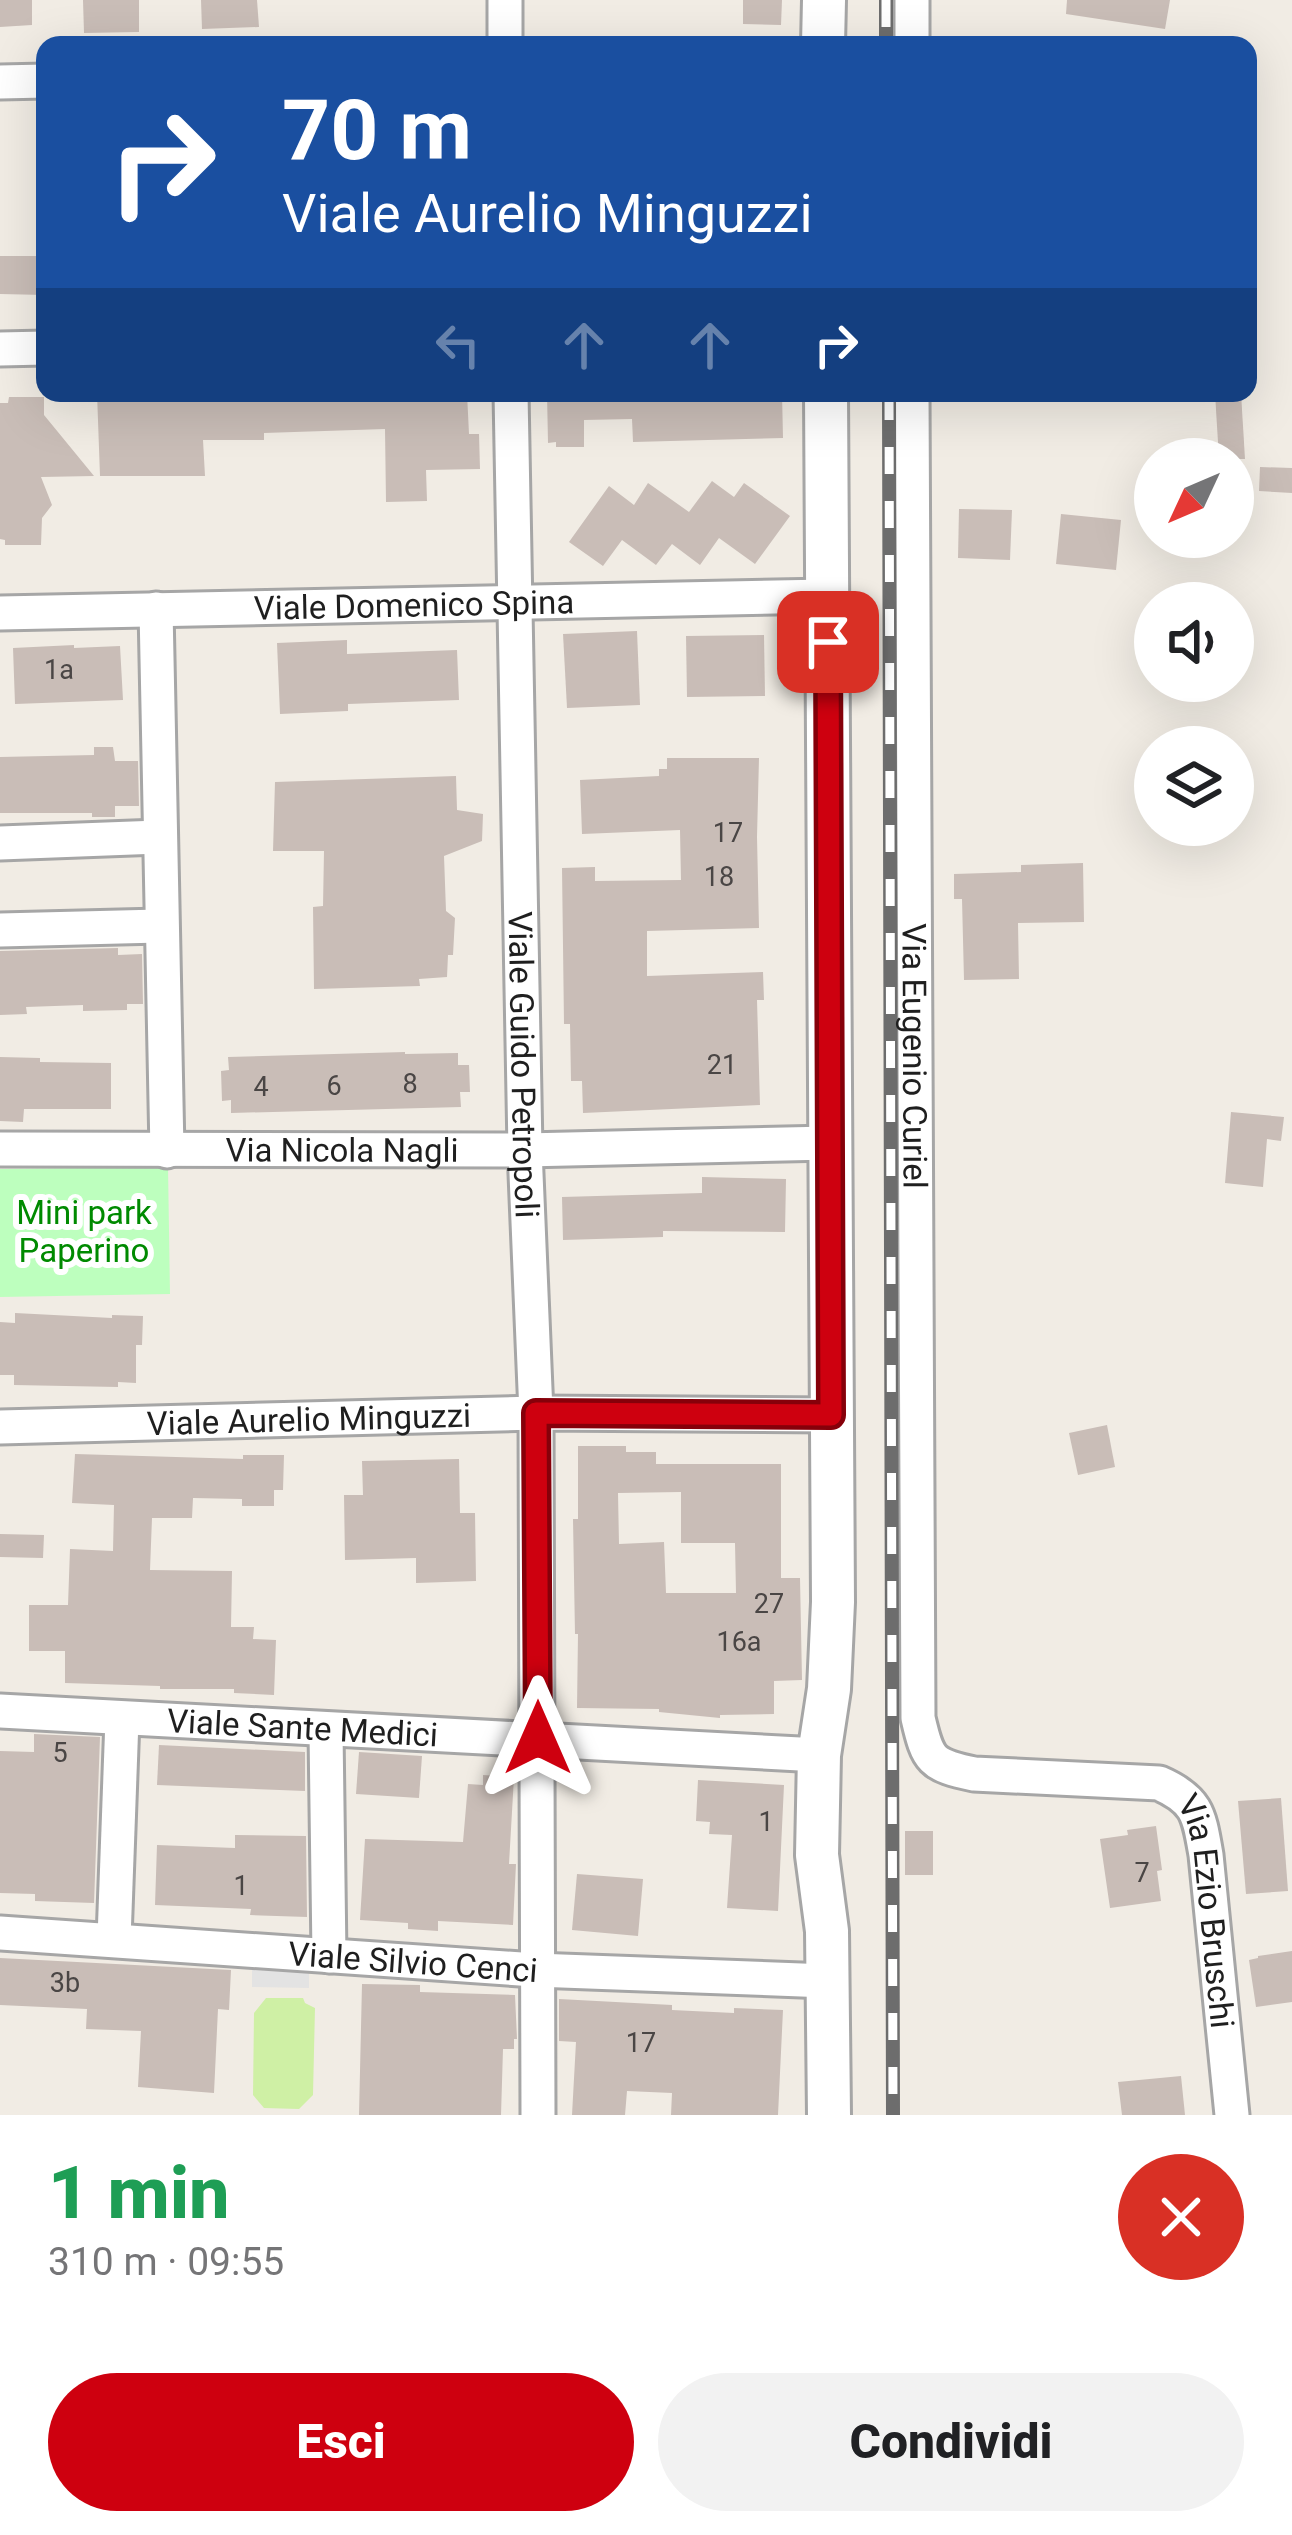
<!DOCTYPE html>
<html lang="it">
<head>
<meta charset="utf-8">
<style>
  body { margin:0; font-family:Roboto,sans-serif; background:#f2f2f2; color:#202124; height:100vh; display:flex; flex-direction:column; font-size:45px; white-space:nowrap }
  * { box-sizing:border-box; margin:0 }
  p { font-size:39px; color:#757577 }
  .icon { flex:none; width:66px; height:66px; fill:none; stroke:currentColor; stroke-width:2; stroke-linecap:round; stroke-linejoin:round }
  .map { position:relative; height:2115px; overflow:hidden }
  .sheet { display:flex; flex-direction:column; background:#fff; flex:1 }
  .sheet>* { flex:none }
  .top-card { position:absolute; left:36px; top:36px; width:1221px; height:366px; border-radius:24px; box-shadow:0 12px 48px #0002; background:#1a4fa0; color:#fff; overflow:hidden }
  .needle { width:78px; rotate:226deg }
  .fabs { position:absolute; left:1134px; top:438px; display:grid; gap:24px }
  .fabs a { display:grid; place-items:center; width:120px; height:120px; border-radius:50%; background:#fff; box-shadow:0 12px 48px #0002; font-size:60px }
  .pin { position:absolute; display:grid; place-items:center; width:102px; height:102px; color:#fff; margin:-51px; border-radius:24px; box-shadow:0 6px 18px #0006 }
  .me { position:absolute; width:132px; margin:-66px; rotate:0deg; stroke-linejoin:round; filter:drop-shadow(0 0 9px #0008) }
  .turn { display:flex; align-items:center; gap:42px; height:252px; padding:0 48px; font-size:54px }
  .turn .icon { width:156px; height:156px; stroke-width:2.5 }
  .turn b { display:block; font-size:84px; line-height:102px }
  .lanes { display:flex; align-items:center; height:114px; padding:0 48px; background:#0003; justify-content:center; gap:60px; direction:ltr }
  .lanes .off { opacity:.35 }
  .round { display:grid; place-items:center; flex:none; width:126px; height:126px; border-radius:63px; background:#f2f2f2 }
  .overview { display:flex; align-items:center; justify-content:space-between; height:204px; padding:0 48px }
  h1 { font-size:72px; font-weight:800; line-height:90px; color:#1e9e55 }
  .button { display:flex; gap:24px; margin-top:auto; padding:24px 48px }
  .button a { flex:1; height:138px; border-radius:72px; background:#ce000f; color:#fff; font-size:48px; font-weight:800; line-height:138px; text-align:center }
  .button a+a { background:#f2f2f2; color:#202124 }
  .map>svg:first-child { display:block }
  .grass { fill:#cff0a5 }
  .park { fill:#bdffbe }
  .parking { fill:#e3e3e3 }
  .building { fill:#c9bdb7; fill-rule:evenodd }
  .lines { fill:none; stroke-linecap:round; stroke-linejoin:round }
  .minor-casing { stroke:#a6a6a6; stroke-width:39 }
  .tertiary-casing { stroke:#a6a6a6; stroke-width:48 }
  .minor { stroke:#fff; stroke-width:33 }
  .tertiary { stroke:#fff; stroke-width:42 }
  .rail-casing { stroke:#6d6d6d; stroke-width:14 }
  .rail { stroke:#fff; stroke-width:9; stroke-dasharray:27; stroke-linecap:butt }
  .route-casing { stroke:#86000a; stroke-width:30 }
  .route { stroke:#ce000f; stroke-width:21 }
  .labels { text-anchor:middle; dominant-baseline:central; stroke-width:12; stroke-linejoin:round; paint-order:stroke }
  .number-label { font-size:27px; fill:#4a4645 }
  .street-label { font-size:33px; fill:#1f1f1f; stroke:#fff }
  .park-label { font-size:33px; fill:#008a01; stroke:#fff }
</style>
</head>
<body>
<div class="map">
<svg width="1292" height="2115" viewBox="0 0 1292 2115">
  <rect width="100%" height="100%" fill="#f1ece4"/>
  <polygon class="grass" points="266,1998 303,1998 305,2003 315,2008 313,2095 299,2109 264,2108 253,2095 254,2013"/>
  <polygon class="park" points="168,1167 170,1294 0,1297 0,1169"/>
  <polygon class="parking" points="252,1966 309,1968 309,1988 252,1987"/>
  <g class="building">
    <polygon points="0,0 32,0 32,25 0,27"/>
    <polygon points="83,0 139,0 139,32 84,33"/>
    <polygon points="201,0 257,0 259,27 202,29"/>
    <polygon points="743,0 782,0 781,25 743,24"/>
    <polygon points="1067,0 1170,0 1165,29 1066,14"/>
    <polygon points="0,256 45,256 45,295 0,294"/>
    <polygon points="97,393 467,393 469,434 479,434 480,469 426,470 427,501 386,502 385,429 264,433 264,440 203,440 205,476 100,476"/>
    <polygon points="547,393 782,393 783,438 633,442 632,419 584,420 584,447 556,447 556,442 548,443"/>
    <polygon points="1215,393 1241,393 1245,459 1219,459"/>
    <polygon points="9,397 44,397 44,415 94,476 41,477 52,505 42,518 41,545 5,545 5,540 0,539 0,403 8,403"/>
    <polygon points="1260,467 1292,468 1292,493 1259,491"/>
    <polygon points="712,481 734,497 744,483 790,516 755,564 719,538 700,565 672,544 656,565 622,540 603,566 569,542 609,486 634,505 648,483 689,512"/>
    <polygon points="959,509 1012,510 1010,560 958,558"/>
    <polygon points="1061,514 1121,520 1116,570 1056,564"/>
    <polygon points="637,631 640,705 567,708 563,634"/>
    <polygon points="764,635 765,696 687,697 686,636"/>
    <polygon points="347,640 347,654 457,650 459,700 348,704 348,711 280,714 277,643"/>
    <polygon points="74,645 74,648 120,646 123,700 15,704 13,648"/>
    <polygon points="94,747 113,747 115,761 138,761 139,806 115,806 115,817 92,817 92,813 0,813 0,757 94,755"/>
    <polygon points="667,758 759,758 757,837 759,928 647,931 647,976 763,972 764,1000 757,1000 760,1105 583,1113 582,1081 571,1081 570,1024 564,1024 562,868 595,867 595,881 681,880 680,830 582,834 580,780 659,776 659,769 667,769"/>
    <polygon points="456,776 457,810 483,814 482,841 444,856 446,911 455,918 453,955 448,955 447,977 419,979 420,986 314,989 313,907 323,906 324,851 273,851 275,782"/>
    <polygon points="1083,863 1084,922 1018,923 1019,979 964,980 962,899 954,899 954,874 1021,872 1021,865"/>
    <polygon points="118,948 118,955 142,954 143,1004 127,1004 127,1010 83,1011 83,1005 26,1007 27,1014 0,1015 0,951"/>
    <polygon points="405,1052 405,1054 458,1053 458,1065 469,1065 470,1092 460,1092 461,1107 231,1113 231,1100 222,1101 221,1071 229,1070 228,1057"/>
    <polygon points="0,1057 40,1058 40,1062 111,1063 111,1109 24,1109 23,1122 0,1121"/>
    <polygon points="1231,1112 1284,1117 1281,1141 1267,1139 1263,1187 1225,1183"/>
    <polygon points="702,1177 786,1179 785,1232 663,1231 663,1237 563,1240 562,1197 702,1193"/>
    <polygon points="15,1313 112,1318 112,1315 143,1316 142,1345 136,1345 136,1383 118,1382 118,1387 14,1385 14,1375 0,1375 0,1322 15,1323"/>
    <polygon points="1107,1425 1115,1467 1078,1475 1069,1433"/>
    <path d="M578 1446H626V1452H656V1464H781V1578H800L802 1680 774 1681V1714L720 1715V1718L659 1712V1709L577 1708 578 1634H575L573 1519H578ZM681 1492V1543H735L736 1593H666L664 1542 619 1544 618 1493Z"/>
    <polygon points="75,1454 243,1459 243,1455 284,1455 283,1490 274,1490 274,1506 242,1506 242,1499 193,1498 192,1518 152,1518 150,1570 232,1571 231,1627 254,1627 253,1639 276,1640 274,1695 234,1693 234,1689 160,1689 160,1686 65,1683 65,1651 29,1651 29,1605 68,1605 70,1549 113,1551 114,1505 72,1503"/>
    <polygon points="459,1459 460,1513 475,1513 476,1581 416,1583 416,1558 345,1560 344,1495 363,1495 362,1461"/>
    <polygon points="0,1534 44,1535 43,1558 0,1557"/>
    <polygon points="34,1734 100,1737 94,1903 35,1901 35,1894 0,1893 0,1751 34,1752"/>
    <polygon points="159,1745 305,1752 305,1791 157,1785"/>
    <polygon points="359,1752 422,1756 419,1798 356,1794"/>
    <polygon points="483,1775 514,1777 509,1864 516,1864 513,1925 438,1921 438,1931 408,1929 408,1923 360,1920 365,1839 463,1842 468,1784 483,1785"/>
    <polygon points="698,1780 784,1785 778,1911 727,1908 732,1835 709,1834 710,1822 696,1821"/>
    <polygon points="1281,1798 1288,1891 1246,1894 1238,1801"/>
    <polygon points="1156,1826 1162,1870 1157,1871 1161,1901 1110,1908 1100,1839 1128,1835 1127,1830"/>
    <rect x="905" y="1831" width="28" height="44"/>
    <polygon points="235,1835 306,1836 307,1917 250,1915 251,1909 155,1905 157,1845 235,1848"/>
    <polygon points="577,1874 643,1879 638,1936 572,1930"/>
    <polygon points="1292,1951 1292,2002 1256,2007 1249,1960 1258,1958 1258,1956"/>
    <polygon points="0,1958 231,1970 229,2010 218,2009 214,2093 138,2087 141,2031 86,2029 87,2009 0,2005"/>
    <polygon points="362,1984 420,1985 420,1992 515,1995 517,2039 514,2039 514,2049 503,2049 501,2115 359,2115"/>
    <polygon points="559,1999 672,2005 672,2010 734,2013 734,2008 783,2010 778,2115 671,2115 672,2093 627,2091 625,2115 572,2115 576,2042 559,2041"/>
    <polygon points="1181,2076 1185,2115 1122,2115 1118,2082"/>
  </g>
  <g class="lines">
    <defs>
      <g id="minor">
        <polyline points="912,0 912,45"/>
        <polyline points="505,45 505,0"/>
        <polyline points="0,82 45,81"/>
        <polyline points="0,349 45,348"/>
        <path id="s1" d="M511 393 525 1150 536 1413 538 2115"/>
        <path id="s2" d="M912 393 918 1718C928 1761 931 1765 974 1774L1159 1783C1198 1800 1199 1815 1206 1855L1232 2115"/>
        <polyline points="156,609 167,1151"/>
        <path id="s3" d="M0 613 828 596"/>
        <polyline points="0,843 159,837"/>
        <polyline points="0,930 160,926"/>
        <path id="s4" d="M0 1149 525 1150 830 1143"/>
        <path id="s5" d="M0 1427 536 1413 831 1415"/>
        <path id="s6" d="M0 1711 819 1755"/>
        <polyline points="326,1731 329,1956"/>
        <path id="s7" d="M0 1933 535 1970 828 1981"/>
        <polyline points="114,1939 122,1719"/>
      </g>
      <g id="tertiary">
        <polyline points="823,45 824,0"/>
        <polyline points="826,393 833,1602 829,1689 819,1755 817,1855 827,1931 829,2115"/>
      </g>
    </defs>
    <use href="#minor" class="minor-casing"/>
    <use href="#tertiary" class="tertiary-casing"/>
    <use href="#minor" class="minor"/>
    <use href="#tertiary" class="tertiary"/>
    <defs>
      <g id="rail">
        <polyline points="886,0 886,45"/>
        <polyline points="889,393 893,2115"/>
      </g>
    </defs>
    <use href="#rail" class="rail-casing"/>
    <use href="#rail" class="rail"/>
  </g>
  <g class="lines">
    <defs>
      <polyline id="route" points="538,1738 536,1413 831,1415 828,642"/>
    </defs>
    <use href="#route" class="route-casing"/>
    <use href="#route" class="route"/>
  </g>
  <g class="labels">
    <g class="number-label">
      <text x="59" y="670">1a</text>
      <text x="728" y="833">17</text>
      <text x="719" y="877">18</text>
      <text x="722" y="1065">21</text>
      <text x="410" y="1084">8</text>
      <text x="334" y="1086">6</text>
      <text x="261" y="1087">4</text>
      <text x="769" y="1604">27</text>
      <text x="739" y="1642">16a</text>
      <text x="60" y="1753">5</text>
      <text x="766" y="1822">1</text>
      <text x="1142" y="1873">7</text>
      <text x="241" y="1886">1</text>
      <text x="65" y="1983">3b</text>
      <text x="641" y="2043">17</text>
    </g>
    <g class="street-label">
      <text stroke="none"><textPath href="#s3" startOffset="414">Viale Domenico Spina</textPath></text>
      <text stroke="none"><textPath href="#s2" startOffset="663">Via Eugenio Curiel</textPath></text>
      <text stroke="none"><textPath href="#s1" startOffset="672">Viale Guido Petropoli</textPath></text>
      <text stroke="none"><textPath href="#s4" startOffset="342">Via Nicola Nagli</textPath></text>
      <text stroke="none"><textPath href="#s5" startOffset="309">Viale Aurelio Minguzzi</textPath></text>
      <text stroke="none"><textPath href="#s6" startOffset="303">Viale Sante Medici</textPath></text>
      <text stroke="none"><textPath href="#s2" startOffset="1746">Via Ezio Bruschi</textPath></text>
      <text stroke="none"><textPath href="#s7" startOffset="414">Viale Silvio Cenci</textPath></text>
    </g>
    <g class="park-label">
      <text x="84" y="1212">Mini park<tspan x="84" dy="38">Paperino</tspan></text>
    </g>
  </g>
</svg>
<div class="fabs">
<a><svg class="needle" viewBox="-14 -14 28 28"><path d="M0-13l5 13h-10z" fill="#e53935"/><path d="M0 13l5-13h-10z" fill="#757577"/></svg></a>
<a><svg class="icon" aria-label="sound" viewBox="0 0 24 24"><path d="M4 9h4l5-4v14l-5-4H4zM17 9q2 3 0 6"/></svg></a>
<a><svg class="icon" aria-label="layers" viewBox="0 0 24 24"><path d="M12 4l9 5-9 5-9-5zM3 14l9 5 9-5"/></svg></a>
</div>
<div class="pin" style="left:828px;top:642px;background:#d93025"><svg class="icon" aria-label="arrive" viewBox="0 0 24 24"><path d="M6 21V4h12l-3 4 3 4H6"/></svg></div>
<svg class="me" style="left:538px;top:1738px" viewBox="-20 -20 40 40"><path d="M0-17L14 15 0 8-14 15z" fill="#ce000f" stroke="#fff" stroke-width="4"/></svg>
<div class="top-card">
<div class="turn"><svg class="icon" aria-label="right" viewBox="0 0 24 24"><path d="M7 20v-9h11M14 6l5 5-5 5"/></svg><div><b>70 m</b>Viale Aurelio Minguzzi</div></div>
<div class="lanes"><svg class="icon off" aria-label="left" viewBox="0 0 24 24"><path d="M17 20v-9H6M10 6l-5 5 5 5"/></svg><svg class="icon off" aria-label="ahead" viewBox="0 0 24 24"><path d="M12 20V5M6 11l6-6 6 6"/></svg><svg class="icon off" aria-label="ahead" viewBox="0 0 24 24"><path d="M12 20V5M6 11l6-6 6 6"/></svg><svg class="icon" aria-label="right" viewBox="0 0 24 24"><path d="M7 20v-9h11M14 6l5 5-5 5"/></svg></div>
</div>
</div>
<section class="sheet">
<div class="overview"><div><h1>1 min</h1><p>310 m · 09:55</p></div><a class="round" style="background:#d93025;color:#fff"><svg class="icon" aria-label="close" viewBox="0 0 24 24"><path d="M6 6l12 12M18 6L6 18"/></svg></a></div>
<div class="button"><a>Esci</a><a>Condividi</a></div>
</section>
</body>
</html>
